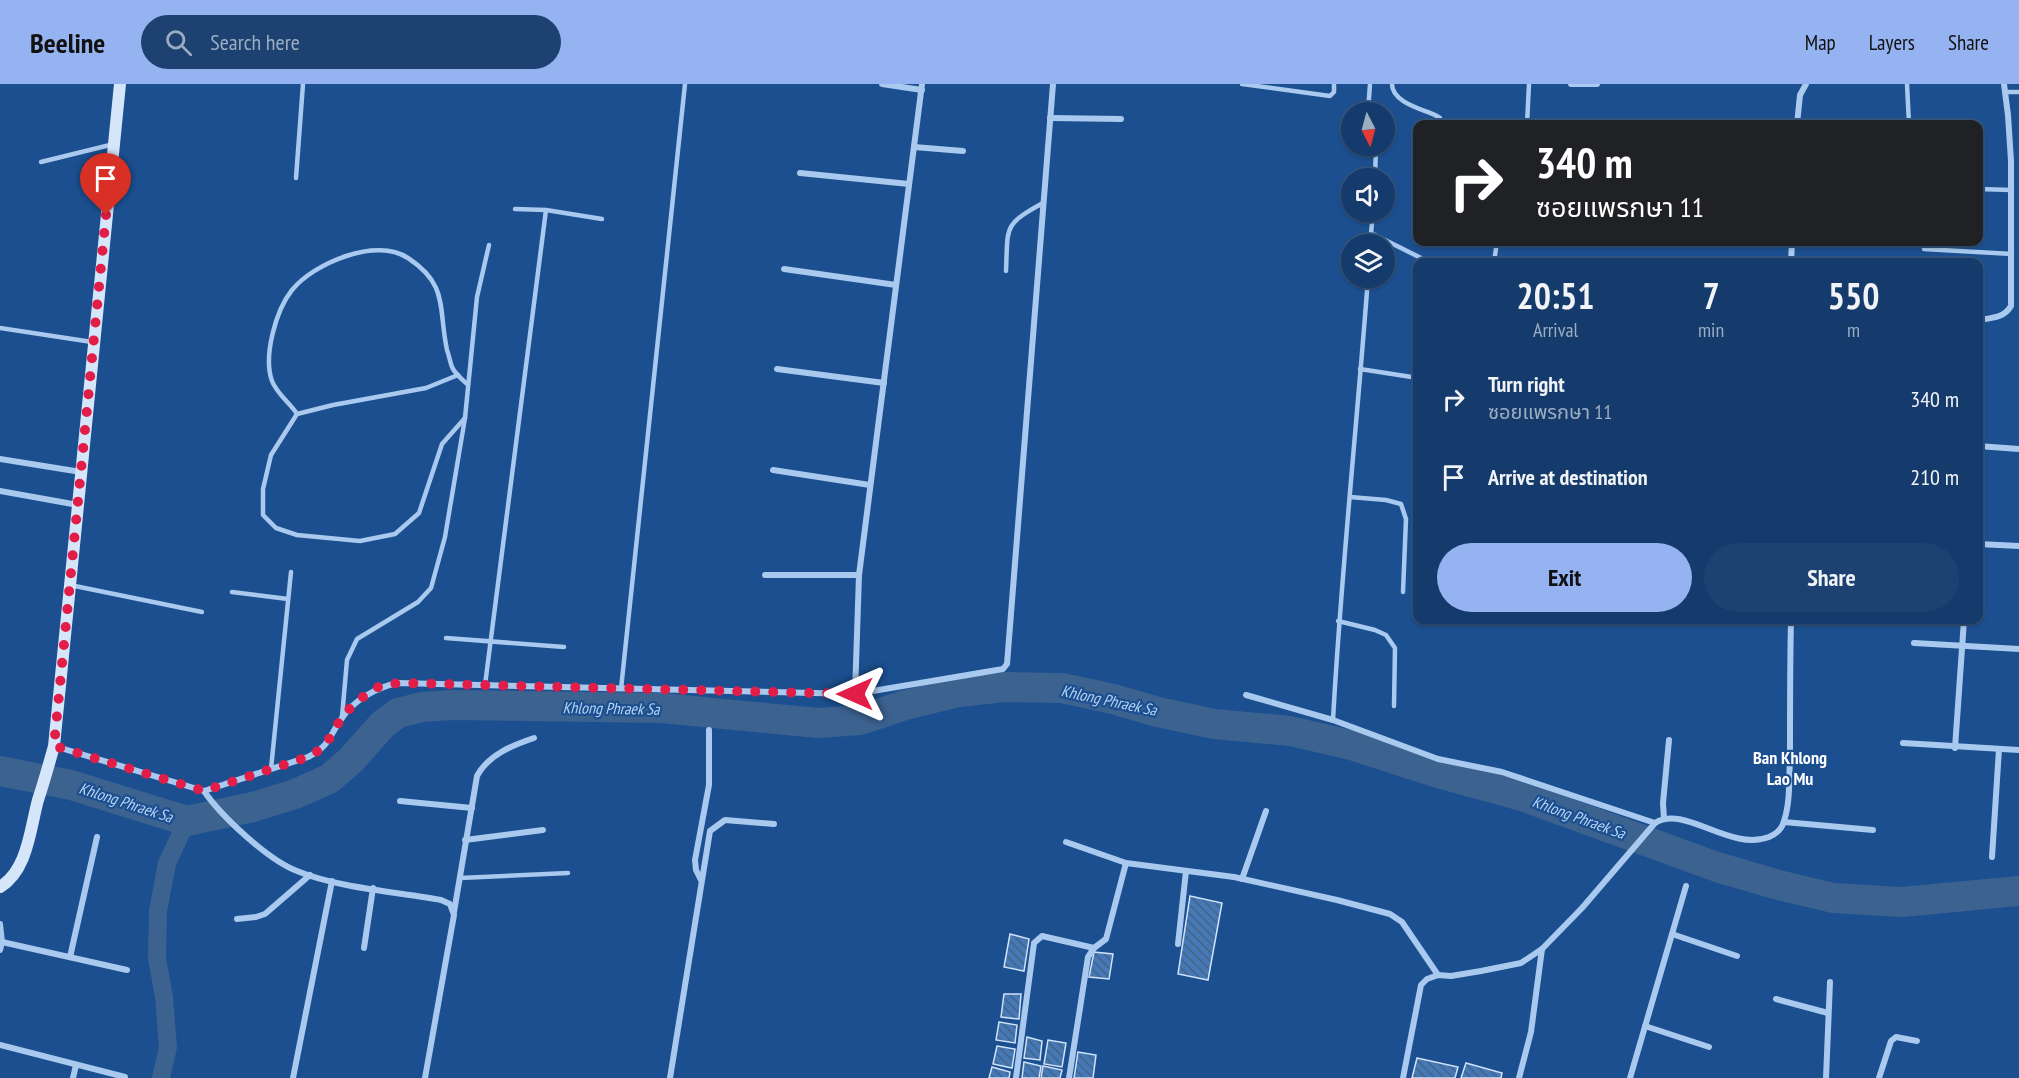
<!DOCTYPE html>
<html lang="en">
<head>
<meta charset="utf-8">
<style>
  body { margin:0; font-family:"PT Sans Narrow","Noto Sans Thai",sans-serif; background:#1d4271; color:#f1f3f6; height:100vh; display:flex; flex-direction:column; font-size:22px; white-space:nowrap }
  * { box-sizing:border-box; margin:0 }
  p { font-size:20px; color:#9dadc1 }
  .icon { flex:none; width:33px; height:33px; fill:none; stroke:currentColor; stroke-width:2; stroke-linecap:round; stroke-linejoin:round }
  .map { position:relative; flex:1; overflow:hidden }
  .panel { position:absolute; left:1413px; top:174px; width:570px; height:366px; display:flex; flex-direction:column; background:#143b6b; border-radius:12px; box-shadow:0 2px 4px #0004,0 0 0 2px #33557e }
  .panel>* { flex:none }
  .banner { position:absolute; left:1413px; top:36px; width:570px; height:126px; border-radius:12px; box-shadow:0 2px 4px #0004,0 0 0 2px #33557e; background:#202124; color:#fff; overflow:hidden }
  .needle { width:39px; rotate:174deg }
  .fabs { position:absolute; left:1341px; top:18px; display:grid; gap:12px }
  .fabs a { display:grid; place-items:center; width:54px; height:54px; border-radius:50%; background:#143b6b; box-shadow:0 2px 4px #0004,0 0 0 2px #33557e; font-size:30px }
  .pin { position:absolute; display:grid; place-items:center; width:51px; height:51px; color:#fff; margin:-62px -26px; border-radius:50% 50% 50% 0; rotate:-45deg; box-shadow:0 0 6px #0007 }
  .pin .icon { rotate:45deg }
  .me { position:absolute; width:66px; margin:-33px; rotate:270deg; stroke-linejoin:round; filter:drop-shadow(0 0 4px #0008) }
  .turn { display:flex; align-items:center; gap:21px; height:126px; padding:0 24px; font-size:27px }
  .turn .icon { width:78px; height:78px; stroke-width:2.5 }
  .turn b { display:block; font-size:42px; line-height:51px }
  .eta { display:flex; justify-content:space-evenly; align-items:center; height:102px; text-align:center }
  .eta b { font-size:36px; font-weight:800; line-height:42px }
  .primary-button { display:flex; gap:12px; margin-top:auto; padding:12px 24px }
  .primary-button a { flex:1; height:69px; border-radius:36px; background:#95b2f1; color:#111; font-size:24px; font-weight:800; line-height:69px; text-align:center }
  .primary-button a+a { background:#1d4271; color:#f1f3f6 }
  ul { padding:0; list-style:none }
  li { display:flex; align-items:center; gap:18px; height:78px; padding:0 24px }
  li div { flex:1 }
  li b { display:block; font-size:22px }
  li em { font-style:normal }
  header { display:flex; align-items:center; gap:36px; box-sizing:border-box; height:84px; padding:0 30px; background:#95b2f1; color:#111 }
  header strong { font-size:28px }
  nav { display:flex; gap:33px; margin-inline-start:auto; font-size:21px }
  .search { width:420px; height:54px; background:#1d4271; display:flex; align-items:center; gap:15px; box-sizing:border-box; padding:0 21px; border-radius:33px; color:#9dadc1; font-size:22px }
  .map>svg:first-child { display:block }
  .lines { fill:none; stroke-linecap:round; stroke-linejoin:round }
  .canal { stroke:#3c6290; stroke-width:18 }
  .river { stroke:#3c6290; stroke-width:30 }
  .building { fill:url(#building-back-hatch); stroke:#cfe3fa; stroke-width:1.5 }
  .lane { stroke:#a9c9ee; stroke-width:4.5 }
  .street { stroke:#a9c9ee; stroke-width:6 }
  .secondary { stroke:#d6e6fa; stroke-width:12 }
  .route { stroke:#e11d48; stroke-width:10; stroke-dasharray:0 18 }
  .labels { text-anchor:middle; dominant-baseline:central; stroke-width:4.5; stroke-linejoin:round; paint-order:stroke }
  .water-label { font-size:16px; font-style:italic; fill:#b5d3f5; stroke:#1b4f8f }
  .quarter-label { font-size:18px; font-weight:bold; fill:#fff; stroke:#1b4f8f }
</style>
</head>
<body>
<header>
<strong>Beeline</strong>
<div class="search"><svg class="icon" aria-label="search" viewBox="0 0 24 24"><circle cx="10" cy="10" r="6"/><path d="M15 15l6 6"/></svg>Search here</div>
<nav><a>Map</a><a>Layers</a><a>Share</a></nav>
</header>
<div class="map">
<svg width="2019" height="994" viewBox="0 0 2019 994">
  <defs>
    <pattern id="building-back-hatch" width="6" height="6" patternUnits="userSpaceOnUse" patternTransform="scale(1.5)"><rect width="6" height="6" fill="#4478b7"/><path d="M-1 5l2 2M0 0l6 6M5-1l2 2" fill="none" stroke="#486282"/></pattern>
  </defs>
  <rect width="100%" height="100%" fill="#1b4f8f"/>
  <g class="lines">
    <polyline class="canal" points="161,994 168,963 164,913 157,874 158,827 167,779 187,737"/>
    <polyline class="river" points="0,687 71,701 187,737 253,723 295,710 329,695 351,676 383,640 398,629 422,623 452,621 662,624 818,639 860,636 905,621 959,608 1005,603 1062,604 1113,615 1158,628 1214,640 1290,647 1351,661 1438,689 1522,712 1717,783 1775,800 1833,814 1902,818 2019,807"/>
  </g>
  <g class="building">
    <polygon points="1190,812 1222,819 1208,896 1178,890"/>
    <polygon points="1010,850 1029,855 1024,887 1004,883"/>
    <polygon points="1094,868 1113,870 1109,895 1089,893"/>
    <polygon points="1004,910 1021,910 1019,935 1001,933"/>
    <polygon points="999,938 1017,941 1015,959 996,956"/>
    <polygon points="1027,953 1042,957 1040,976 1024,974"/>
    <polygon points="1048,956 1066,959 1062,983 1044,980"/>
    <polygon points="997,962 1015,965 1012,984 993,980"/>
    <polygon points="1078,968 1096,971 1093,994 1074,994"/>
    <polygon points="1417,974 1458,983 1455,994 1412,994"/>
    <polygon points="1024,978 1041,982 1039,994 1022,994"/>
    <polygon points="1466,979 1502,989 1501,994 1461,994"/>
    <polygon points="1043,982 1062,986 1060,994 1041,994"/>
    <polygon points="992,983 1010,988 1009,994 989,994"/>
  </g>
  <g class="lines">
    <g class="lane">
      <polyline points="1242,0 1330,12 1334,8 1334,0"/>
      <path d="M1392 0C1392 18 1421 25 1435 31L1440 34 1442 40"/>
      <polyline points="1907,0 1909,40"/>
      <polyline points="2005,8 2019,8"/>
      <polyline points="1368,28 1370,0"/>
      <polyline points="1527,40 1529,0"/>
      <polyline points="41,78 114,60"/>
      <polyline points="296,94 303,0"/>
      <polyline points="1375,94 1376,62"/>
      <polyline points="1978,105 2012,106"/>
      <polyline points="515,125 546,126 602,135"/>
      <polyline points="1371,149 1423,175 1426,178"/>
      <polyline points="1370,160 1373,128"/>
      <polyline points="1924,165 2012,170"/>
      <polyline points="1494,178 1497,158"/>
      <path d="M1006 187C1008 142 1003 141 1043 119"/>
      <polyline points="0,244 92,258"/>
      <polyline points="1360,285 1418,294"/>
      <polyline points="458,291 426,304 333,321 297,330 271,371 263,405 263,431 276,444 297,451 360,457 395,450 419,429 442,360 465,334"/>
      <path d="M297 330C290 319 277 310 272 297 263 272 276 226 292 206 314 179 376 153 408 174 449 201 438 224 447 266 449 271 450 278 452 283 455 290 462 295 467 300"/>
      <polyline points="1416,388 1418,380"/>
      <polyline points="1350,413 1386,416 1401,420 1406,435 1403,508"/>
      <polyline points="70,501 202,528"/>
      <polyline points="232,508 288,515"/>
      <polyline points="1338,537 1375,546 1386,551 1395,564 1394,622"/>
      <polyline points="446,554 564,563"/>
      <polyline points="485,601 546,126"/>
      <polyline points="621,605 685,0"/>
      <polyline points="342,633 347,576 357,555 418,518 431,504 445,453 465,334 477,213 489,161"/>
      <path d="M1333 636C1341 489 1357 341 1368 194"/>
      <polyline points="271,685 291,488"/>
      <polyline points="460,794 568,789"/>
    </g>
    <g class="street">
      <polyline points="882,0 922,6"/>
      <polyline points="1571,0 1597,0"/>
      <polyline points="1050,34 1121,35"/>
      <polyline points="1797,40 1800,11 1806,0"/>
      <polyline points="914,63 963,67"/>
      <polyline points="800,89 909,100"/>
      <polyline points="1791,178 1792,158"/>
      <polyline points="784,185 896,201"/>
      <path d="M1978 236C1992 234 2004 234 2011 222V77L2008 31 2004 0"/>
      <polyline points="777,285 884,299"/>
      <polyline points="1978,362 2019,365"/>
      <polyline points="0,375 81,388"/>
      <polyline points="773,386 870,401"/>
      <polyline points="0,407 78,421"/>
      <polyline points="1978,460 2019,462"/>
      <polyline points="765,491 859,491"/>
      <polyline points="1914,559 2019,565"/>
      <polyline points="855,610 859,491 922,0"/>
      <polyline points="1246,611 1333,636 1438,675 1502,688 1655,739"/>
      <polyline points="1903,659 2019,666"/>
      <path d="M54 662 204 707 308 673C331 661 328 653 342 634 354 616 377 603 398 599L855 610 1003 585 1007 580 1053 0"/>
      <polyline points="1955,664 1964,536"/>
      <path d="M204 707C221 732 268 776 297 787 338 804 397 808 441 816L450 820 454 831 425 994"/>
      <polyline points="400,717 472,724"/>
      <polyline points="1664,735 1663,719 1669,656"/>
      <polyline points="1784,738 1873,746"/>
      <polyline points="465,756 543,746"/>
      <polyline points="1066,758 1126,779"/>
      <polyline points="1992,773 1999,665"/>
      <polyline points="1242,795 1266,727"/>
      <polyline points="701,796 696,786 695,776 709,701 709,646"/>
      <path d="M454 828 477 692C488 671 513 661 534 654"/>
      <polyline points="237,835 256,833 265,830 310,791"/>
      <polyline points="0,840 2,858 0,866"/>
      <polyline points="1672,850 1737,872"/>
      <polyline points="2,858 127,886"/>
      <polyline points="1178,860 1186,787"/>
      <polyline points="364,864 373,804"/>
      <polyline points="70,873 97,753"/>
      <polyline points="1776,915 1828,929"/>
      <polyline points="1645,942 1709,963"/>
      <polyline points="0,961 125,993"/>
      <polyline points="73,994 76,981"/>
      <polyline points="293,994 332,797"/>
      <polyline points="670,994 710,747 725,736 774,740"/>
      <polyline points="1016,994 1034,859 1042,852 1094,864"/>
      <polyline points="1069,994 1088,873 1094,864 1106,855 1126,779 1234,793 1337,816 1390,830 1402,838 1438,891"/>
      <path d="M1403 994 1421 901 1427 895 1438 891 1451 892 1481 887 1521 879 1542 865 1582 824 1655 739C1684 720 1730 768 1769 753 1776 750 1782 745 1784 737 1791 717 1789 686 1790 664 1790 621 1790 578 1791 536"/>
      <polyline points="1519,994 1531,948 1542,865"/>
      <polyline points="1630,994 1686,802"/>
      <polyline points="1826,994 1830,898"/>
      <polyline points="1879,994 1891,957 1896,953 1917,957"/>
    </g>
    <path class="secondary" d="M0 803C28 786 30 745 38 716 44 698 49 680 54 662L120 0"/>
  </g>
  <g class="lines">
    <path class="route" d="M106 131 54 662 204 707 308 673C331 661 328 653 342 634 349 623 371 605 383 601 388 600 393 600 398 599L855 610"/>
  </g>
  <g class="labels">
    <g class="water-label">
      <text transform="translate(1109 616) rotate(12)">Khlong Phraek Sa</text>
      <text transform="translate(611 624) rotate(1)">Khlong Phraek Sa</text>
      <text transform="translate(126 718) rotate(18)">Khlong Phraek Sa</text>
      <text transform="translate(1579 733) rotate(20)">Khlong Phraek Sa</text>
    </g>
    <g class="quarter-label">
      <text x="1790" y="673">Ban Khlong<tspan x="1790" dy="21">Lao Mu</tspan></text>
    </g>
  </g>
</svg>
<div class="fabs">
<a><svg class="needle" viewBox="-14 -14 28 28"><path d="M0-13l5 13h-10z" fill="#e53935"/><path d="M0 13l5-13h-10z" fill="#9dadc1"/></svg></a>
<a><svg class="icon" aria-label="sound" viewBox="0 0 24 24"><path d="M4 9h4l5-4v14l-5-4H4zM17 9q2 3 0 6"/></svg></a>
<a><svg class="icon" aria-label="layers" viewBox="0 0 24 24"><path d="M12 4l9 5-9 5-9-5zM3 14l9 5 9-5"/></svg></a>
</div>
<div class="pin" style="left:106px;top:131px;background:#d93025"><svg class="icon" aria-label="arrive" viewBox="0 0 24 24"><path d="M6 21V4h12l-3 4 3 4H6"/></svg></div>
<svg class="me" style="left:855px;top:610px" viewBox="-20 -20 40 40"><path d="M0-17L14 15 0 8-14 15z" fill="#e11d48" stroke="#fff" stroke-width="4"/></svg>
<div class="banner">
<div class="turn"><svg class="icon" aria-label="right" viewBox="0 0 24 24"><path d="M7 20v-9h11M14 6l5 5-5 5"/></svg><div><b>340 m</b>ซอยแพรกษา 11</div></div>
</div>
<section class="panel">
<div class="eta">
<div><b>20:51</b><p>Arrival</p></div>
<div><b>7</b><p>min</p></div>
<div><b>550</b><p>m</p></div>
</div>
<ul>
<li><svg class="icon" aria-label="right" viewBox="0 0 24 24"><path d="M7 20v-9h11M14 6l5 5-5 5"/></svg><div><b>Turn right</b><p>ซอยแพรกษา 11</p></div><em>340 m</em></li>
<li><svg class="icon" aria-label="arrive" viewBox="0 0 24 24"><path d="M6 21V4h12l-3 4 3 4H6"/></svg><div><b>Arrive at destination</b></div><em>210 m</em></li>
</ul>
<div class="primary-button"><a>Exit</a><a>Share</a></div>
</section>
</div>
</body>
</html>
